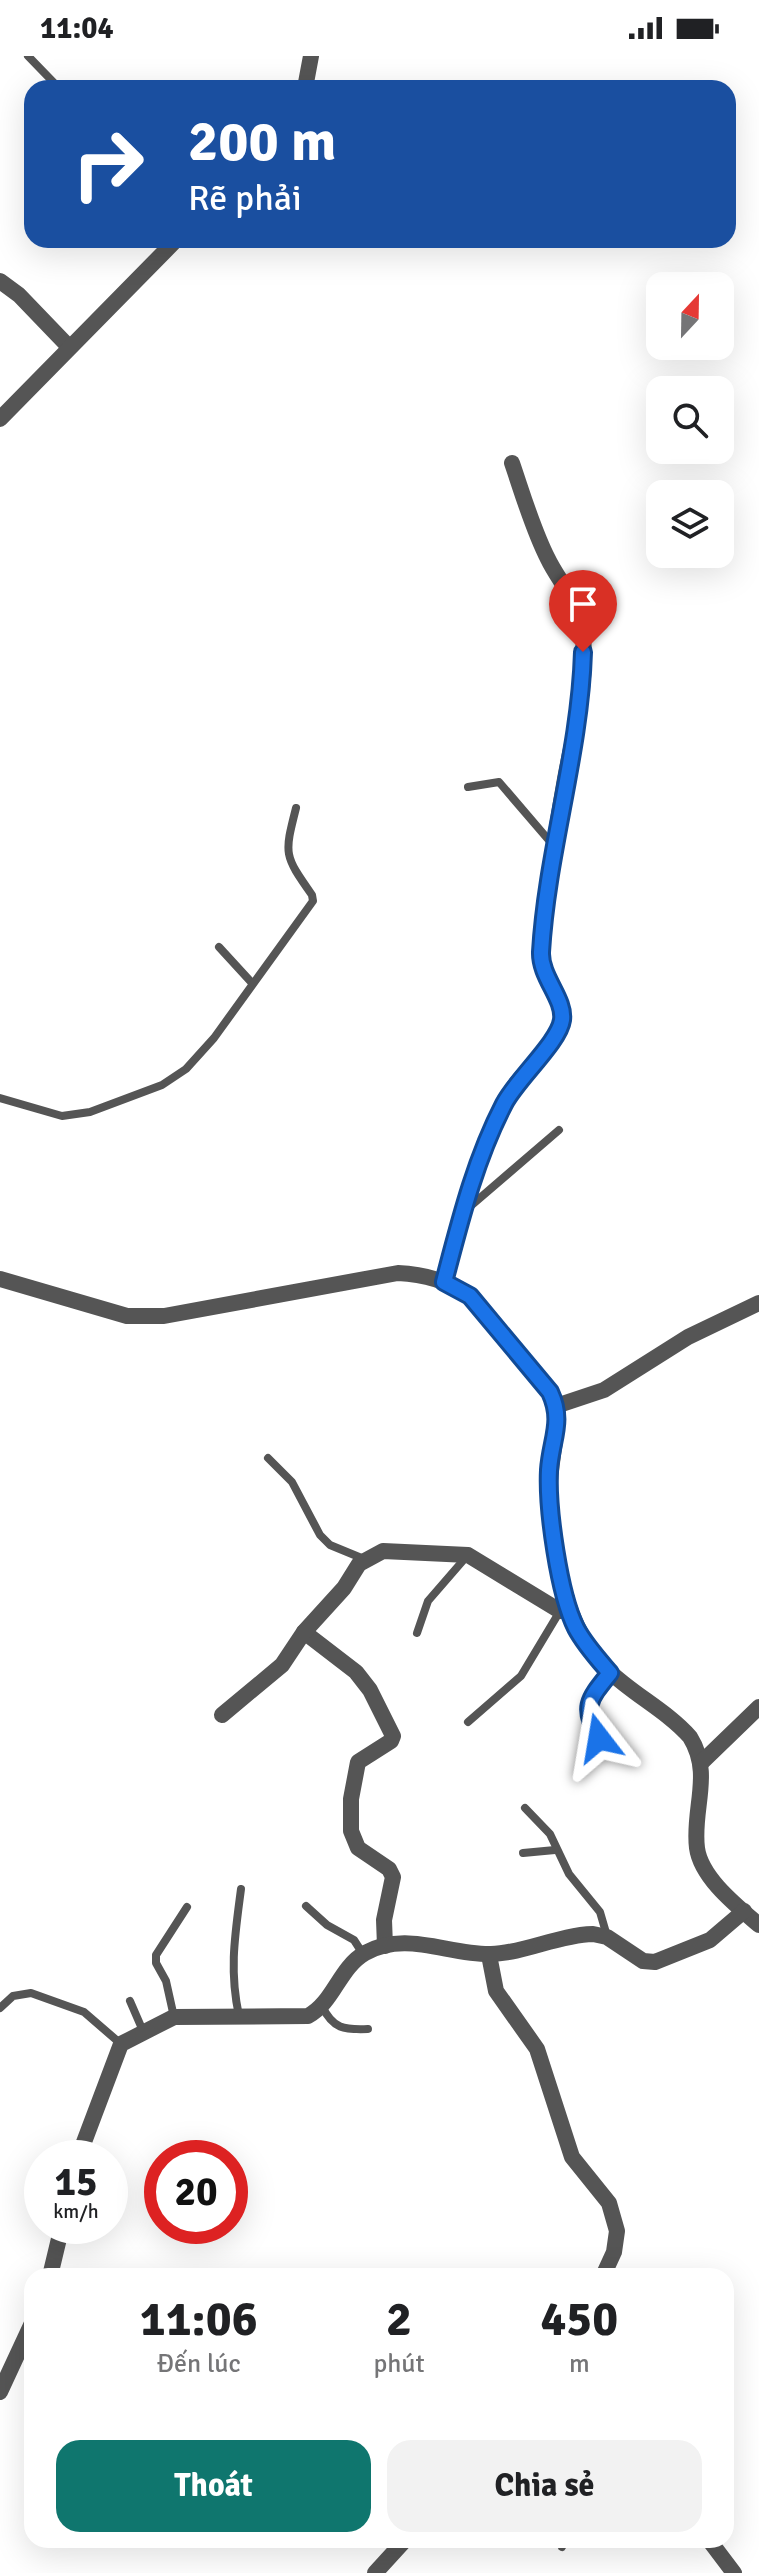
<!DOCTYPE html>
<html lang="vi">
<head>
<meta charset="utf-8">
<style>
  body { margin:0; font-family:Signika,sans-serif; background:#f2f2f2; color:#202124; height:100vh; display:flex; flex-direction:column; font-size:30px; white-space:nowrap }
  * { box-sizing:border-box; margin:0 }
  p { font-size:26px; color:#757577 }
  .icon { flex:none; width:44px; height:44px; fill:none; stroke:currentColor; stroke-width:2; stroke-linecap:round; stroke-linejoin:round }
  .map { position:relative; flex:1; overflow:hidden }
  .details { position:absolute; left:24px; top:2212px; width:710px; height:280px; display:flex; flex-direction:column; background:#fff; border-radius:24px; box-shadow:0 8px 32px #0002 }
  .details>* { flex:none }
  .banner { position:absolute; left:24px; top:24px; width:712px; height:168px; border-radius:24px; box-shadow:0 8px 32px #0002; background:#1a4fa0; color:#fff; overflow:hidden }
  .needle { width:52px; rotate:22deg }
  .controls { position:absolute; left:646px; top:216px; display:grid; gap:16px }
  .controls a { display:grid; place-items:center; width:88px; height:88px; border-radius:16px; background:#fff; box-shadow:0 8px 32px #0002; font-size:40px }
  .speed { position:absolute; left:24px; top:2084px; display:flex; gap:16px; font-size:40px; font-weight:700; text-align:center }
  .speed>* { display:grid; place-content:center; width:104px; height:104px; border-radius:50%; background:#fff; box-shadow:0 8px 32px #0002; line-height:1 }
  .speed small { font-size:20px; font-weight:400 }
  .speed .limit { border:12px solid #d22; background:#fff; color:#111 }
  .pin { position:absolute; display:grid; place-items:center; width:68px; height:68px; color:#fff; margin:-82px -34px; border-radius:50% 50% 50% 0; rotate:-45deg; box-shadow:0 0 8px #0007 }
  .pin .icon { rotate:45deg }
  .me { position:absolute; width:88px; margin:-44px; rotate:346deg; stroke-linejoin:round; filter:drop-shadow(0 0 6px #0008) }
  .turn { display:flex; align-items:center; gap:28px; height:168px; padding:0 32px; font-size:36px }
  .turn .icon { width:104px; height:104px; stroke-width:2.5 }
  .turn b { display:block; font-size:56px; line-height:68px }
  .eta { display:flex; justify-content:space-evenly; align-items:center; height:136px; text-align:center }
  .eta b { font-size:48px; font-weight:800; line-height:56px }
  .action { display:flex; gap:16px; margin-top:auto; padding:16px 32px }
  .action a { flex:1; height:92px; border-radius:24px; background:#0f766e; color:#fff; font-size:32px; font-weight:800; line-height:92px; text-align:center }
  .action a+a { background:#f2f2f2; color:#202124 }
  .status { display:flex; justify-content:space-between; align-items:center; height:56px; padding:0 40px; background:#fff; direction:ltr }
  .status svg { height:22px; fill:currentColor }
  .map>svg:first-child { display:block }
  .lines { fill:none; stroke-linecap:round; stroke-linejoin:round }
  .service { stroke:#555; stroke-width:8 }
  .minor { stroke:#555; stroke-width:16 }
  .route-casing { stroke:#114b97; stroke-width:20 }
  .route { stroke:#1a73e8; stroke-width:14 }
</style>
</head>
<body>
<div class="status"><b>11:04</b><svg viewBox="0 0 49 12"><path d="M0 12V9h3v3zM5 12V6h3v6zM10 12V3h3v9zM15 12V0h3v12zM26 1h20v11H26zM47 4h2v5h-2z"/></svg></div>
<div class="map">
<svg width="759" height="2517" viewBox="0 0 759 2517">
  <rect width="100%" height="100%" fill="#fff"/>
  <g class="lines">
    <g class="service">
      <polyline points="28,0 59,32"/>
      <polyline points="468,731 499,726 553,789"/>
      <polyline points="219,891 252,927"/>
      <path d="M0 1042 62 1060 90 1056 162 1029 186 1013 214 982 313 845 312 839C284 799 284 799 296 752"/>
      <polyline points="466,1154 559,1074"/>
      <polyline points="268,1402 292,1426 320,1479 330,1489 364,1503"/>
      <polyline points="417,1577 428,1545 467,1500"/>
      <polyline points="468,1666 521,1620 560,1555"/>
      <path d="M599 1682C581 1651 590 1643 610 1617"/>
      <polyline points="525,1752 550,1778 569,1818 600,1856 607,1880"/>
      <polyline points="523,1797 555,1794"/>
      <polyline points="306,1850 327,1869 354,1884 363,1898"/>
      <polyline points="130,1945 143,1975"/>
      <path d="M322 1950C333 1973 344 1974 368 1973"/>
      <polyline points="0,1952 13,1940 31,1937 84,1956 121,1988"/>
      <path d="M239 1960C229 1914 235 1879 241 1833"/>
      <polyline points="174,1961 166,1925 156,1907 156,1899 187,1851"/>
      <polyline points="562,2491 565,2484"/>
    </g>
    <g class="minor">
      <polyline points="305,32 311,0"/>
      <polyline points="0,225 19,239 69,291"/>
      <polyline points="0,363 176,184"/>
      <path d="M0 1223 127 1260H164L398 1217C425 1218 448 1225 470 1240L550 1336C565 1368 548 1403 550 1438 554 1500 563 1571 609 1615 634 1639 667 1655 690 1681 713 1718 692 1753 697 1792 701 1822 737 1850 759 1869"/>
      <path d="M444 1226C461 1161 476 1096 509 1038 522 1013 557 993 562 965 566 945 539 920 542 891 547 834 555 779 565 723 574 673 591 619 581 568 577 544 558 524 548 503 533 474 523 439 512 407"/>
      <polyline points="556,1350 604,1334 688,1281 759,1247"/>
      <polyline points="304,1576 356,1616 370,1634 393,1680 391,1685 358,1706 351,1743 351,1775 358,1792 389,1813 393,1821 384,1864 385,1890"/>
      <polyline points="222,1659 282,1609 304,1576 344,1532 359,1508 383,1495 468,1499 560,1555 567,1542"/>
      <polyline points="701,1707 759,1651"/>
      <polyline points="489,1899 496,1935 537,1993 572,2101 609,2147 617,2175 614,2196 603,2220"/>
      <path d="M78 2102 121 1988 174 1961 308 1960C334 1946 339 1912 365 1897 406 1874 448 1899 491 1898 525 1897 558 1879 593 1878L607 1881 643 1905 655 1906 710 1884 744 1855"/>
      <polyline points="50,2220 62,2170"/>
      <polyline points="0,2336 32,2267"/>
      <polyline points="709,2484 734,2517"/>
      <polyline points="375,2517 405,2484"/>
    </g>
  </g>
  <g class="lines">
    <defs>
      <path id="route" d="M583 596C580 697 547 795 541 896 540 921 565 943 562 964 559 986 516 1024 504 1048 475 1104 460 1165 444 1226L470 1240 550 1336C564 1366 551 1383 549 1414 547 1453 559 1538 576 1572 585 1589 598 1603 610 1617 589 1643 581 1651 599 1682"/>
    </defs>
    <use href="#route" class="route-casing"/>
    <use href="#route" class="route"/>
  </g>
</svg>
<div class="controls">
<a><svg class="needle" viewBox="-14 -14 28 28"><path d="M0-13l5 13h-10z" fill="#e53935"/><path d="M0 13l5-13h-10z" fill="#757577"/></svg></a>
<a><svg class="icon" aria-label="search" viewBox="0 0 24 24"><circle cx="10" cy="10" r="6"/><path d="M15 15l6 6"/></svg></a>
<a><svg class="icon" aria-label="layers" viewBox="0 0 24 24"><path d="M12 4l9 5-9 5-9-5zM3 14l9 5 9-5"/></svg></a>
</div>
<div class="speed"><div>15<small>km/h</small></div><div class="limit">20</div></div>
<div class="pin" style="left:583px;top:596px;background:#d93025"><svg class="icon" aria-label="arrive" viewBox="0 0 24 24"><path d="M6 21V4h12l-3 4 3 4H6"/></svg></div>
<svg class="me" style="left:599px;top:1682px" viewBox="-20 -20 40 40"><path d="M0-17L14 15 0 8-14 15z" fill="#1a73e8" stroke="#fff" stroke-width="4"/></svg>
<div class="banner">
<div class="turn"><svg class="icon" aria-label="right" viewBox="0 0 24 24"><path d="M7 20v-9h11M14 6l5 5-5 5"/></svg><div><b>200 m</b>Rẽ phải</div></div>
</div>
<section class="details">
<div class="eta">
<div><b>11:06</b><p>Đến lúc</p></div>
<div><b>2</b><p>phút</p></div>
<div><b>450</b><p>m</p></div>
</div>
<div class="action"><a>Thoát</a><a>Chia sẻ</a></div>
</section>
</div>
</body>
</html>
